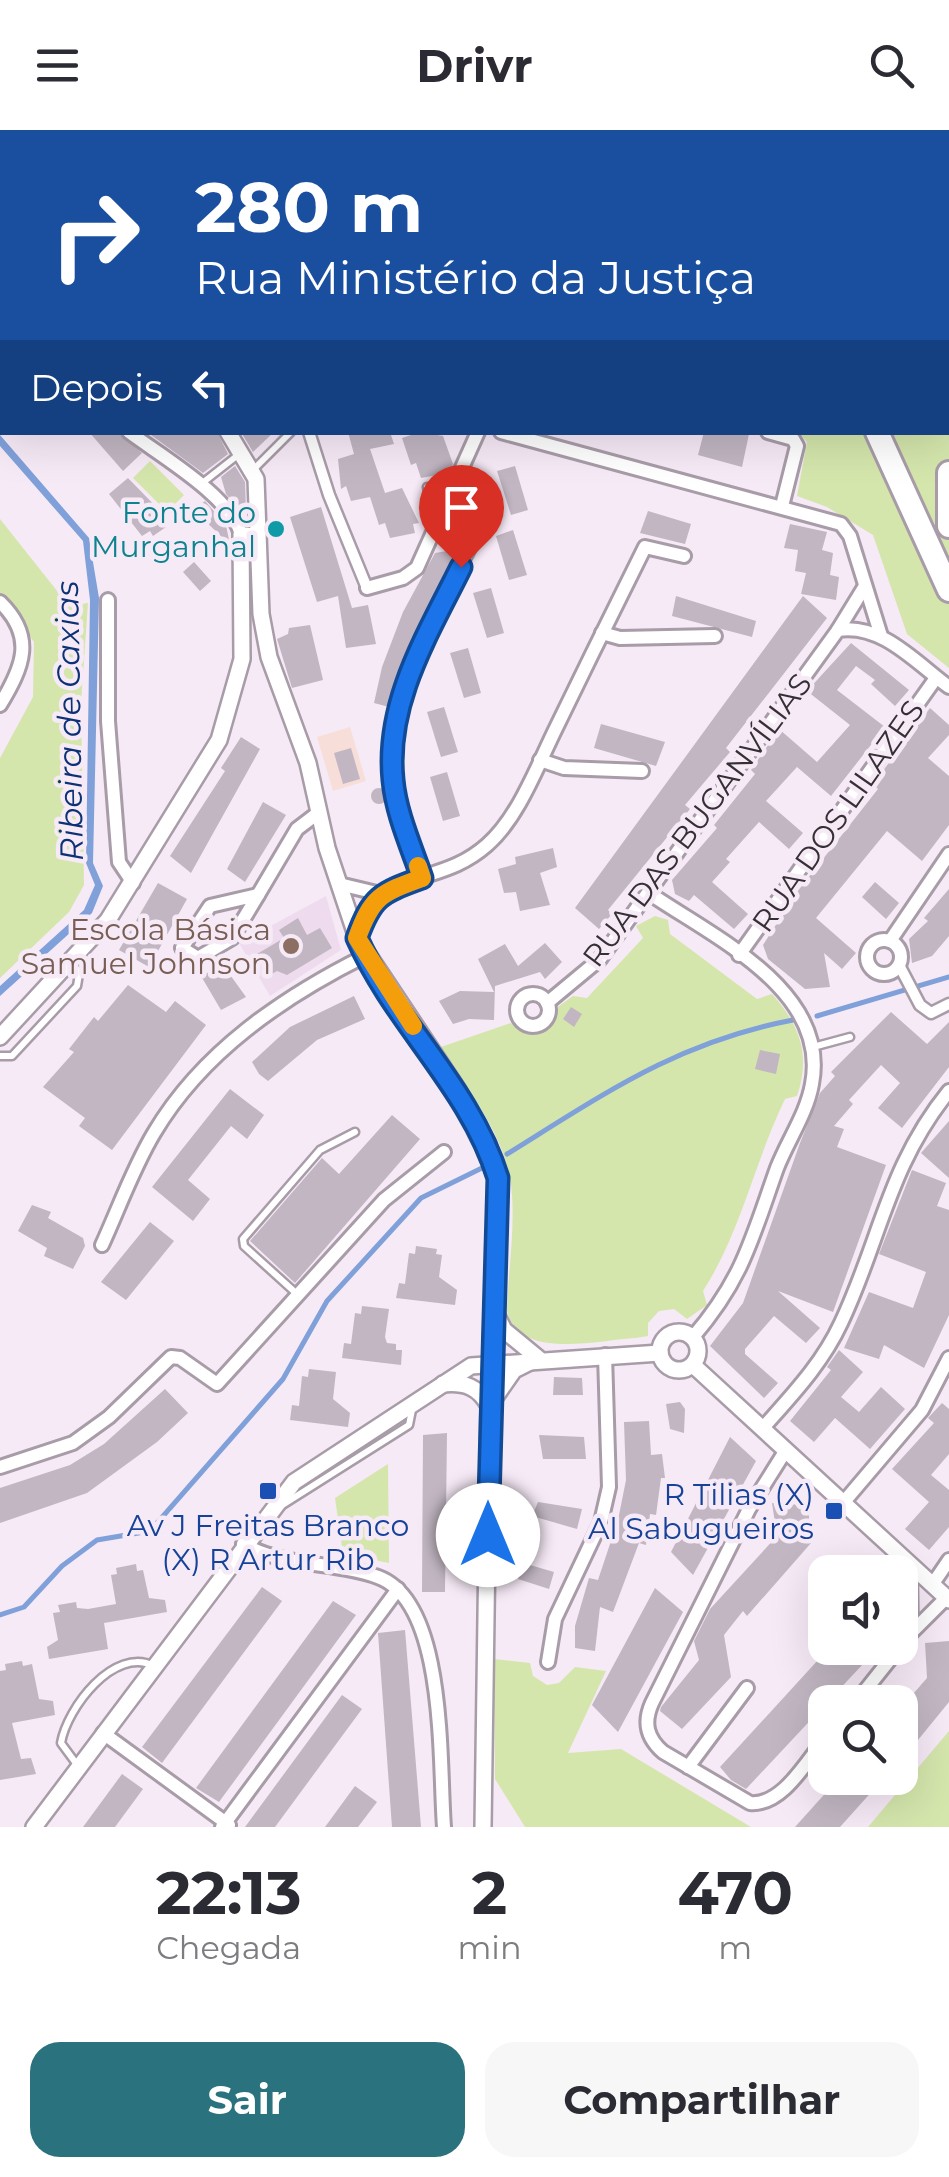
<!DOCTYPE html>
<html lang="pt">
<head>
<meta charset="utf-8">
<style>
  body { margin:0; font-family:Montserrat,sans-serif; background:#f7f7f7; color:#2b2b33; height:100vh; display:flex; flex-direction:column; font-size:38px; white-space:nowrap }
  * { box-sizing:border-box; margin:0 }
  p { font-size:32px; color:#7c7c81 }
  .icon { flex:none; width:55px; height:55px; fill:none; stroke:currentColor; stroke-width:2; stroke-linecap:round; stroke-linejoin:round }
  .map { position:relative; height:1697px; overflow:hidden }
  .side { display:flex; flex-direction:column; background:#fff; flex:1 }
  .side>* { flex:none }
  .guide { position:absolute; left:0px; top:0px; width:950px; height:305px; box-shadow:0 10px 40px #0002; background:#1a4fa0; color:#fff; overflow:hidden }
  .controls { position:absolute; left:808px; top:1425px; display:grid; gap:20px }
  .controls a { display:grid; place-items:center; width:110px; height:110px; border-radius:20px; background:#fff; box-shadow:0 10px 40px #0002; font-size:50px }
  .pin { position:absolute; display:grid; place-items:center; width:85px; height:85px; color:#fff; margin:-102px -42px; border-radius:50% 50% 50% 0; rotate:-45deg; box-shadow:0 0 10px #0007 }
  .pin .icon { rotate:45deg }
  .me { position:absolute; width:110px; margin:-55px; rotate:0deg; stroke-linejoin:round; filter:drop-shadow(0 0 8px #0008) }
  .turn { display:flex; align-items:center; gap:35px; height:210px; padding:0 30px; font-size:45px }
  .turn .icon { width:130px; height:130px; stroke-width:2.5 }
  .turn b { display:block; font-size:70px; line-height:85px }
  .then { display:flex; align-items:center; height:95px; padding:0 30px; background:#0003; gap:20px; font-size:38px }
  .eta { display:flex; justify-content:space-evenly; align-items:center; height:170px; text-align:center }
  .eta b { font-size:60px; font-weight:700; line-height:70px }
  .cta { display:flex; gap:20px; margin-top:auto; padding:20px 30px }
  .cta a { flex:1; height:115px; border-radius:30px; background:#2a727d; color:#fff; font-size:40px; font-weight:700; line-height:115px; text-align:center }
  .cta a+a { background:#f7f7f7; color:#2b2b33 }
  header { display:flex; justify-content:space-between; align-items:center; height:130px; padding:0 30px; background:#fff; font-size:45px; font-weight:700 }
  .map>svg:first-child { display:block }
  .built { fill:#eedcee }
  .industrial { fill:#f8ded9 }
  .green { fill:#d4e6ac }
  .water { fill:#7fa0d9 }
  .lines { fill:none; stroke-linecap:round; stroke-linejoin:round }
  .stream { stroke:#7fa0d9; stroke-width:5 }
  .building { fill:#c1b6c2 }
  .service-casing { stroke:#a89ca8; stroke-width:11 }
  .pedestrian-casing { stroke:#a89ca8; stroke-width:15 }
  .minor-casing { stroke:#a89ca8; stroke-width:18 }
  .tertiary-casing { stroke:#a89ca8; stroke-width:20 }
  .motorway-casing { stroke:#a89ca8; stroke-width:28 }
  .service { stroke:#fff; stroke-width:6 }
  .pedestrian { stroke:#fff; stroke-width:10 }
  .minor { stroke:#fff; stroke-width:12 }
  .tertiary { stroke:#fff; stroke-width:15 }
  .motorway { stroke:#fff; stroke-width:22 }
  .route-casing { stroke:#114b97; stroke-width:25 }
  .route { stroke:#1a73e8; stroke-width:18 }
  .slow { stroke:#f59e0b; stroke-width:18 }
  .culture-dot { fill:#0f9aa8; stroke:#f6eaf6; stroke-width:4 }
  .education-dot { fill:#8d6e63; stroke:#f6eaf6; stroke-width:4 }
  .transit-dot { fill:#1a4fb4; stroke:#f6eaf6; stroke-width:4 }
  .labels { text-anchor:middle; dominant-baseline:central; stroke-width:9; stroke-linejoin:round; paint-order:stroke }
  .culture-label { font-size:30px; fill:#0d838f; stroke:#f6eaf6; text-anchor:end }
  .street-label { font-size:30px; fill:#353035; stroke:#f6eaf6 }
  .education-label { font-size:30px; fill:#785e54; stroke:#f6eaf6; text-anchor:end }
  .transit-label { font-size:30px; fill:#164399; stroke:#f6eaf6; text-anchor:end }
  .water-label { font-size:32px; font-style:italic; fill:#0c3174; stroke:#f6eaf6 }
</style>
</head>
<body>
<header><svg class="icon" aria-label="menu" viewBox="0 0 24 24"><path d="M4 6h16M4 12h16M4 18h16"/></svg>Drivr<svg class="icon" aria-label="search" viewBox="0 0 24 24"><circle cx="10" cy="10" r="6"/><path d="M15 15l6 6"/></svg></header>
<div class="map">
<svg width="949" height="1697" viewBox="0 0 949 1697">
  <rect width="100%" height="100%" fill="#f6eaf6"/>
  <polygon class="built" points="326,766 341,820 270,866 239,813"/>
  <polygon class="industrial" points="350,597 366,651 333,661 317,607"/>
  <g class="green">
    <polygon points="541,0 949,0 949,135 948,2 529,2"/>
    <polygon points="949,216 949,538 907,504 873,405 827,377 797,366 807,312 799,303 948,302"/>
    <polygon points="150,331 184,365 167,382 133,348"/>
    <polygon points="0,389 69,476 88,473 81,573 84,755 69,782 0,848 0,628 33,567 34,512 0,466"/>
    <path d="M655 786 668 790 670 804 757 869 772 864C800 895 811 926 797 966L785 969C754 1033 741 1102 703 1161L707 1175 687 1189 674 1179 659 1181 648 1193V1206L636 1208C597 1210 519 1231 507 1181 508 1139 517 1090 510 1048 501 1000 466 956 438 918L511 893 525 903 542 902 559 876 573 866 587 868 643 808 636 796Z"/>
    <polygon points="388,1334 389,1433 343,1424 335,1368"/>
    <polygon points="494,1529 530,1533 533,1546 547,1555 559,1553 575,1537 606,1541 568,1623 621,1619 751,1697 525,1697 495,1649"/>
    <polygon points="949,1601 949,1697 868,1697"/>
  </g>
  <polygon class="water" points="0,305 89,408 99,468 93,733 103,756 92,783 0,866 0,856 84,780 95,755 86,733 90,470 83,411 0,316"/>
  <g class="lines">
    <g class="stream">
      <polyline points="822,0 824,2"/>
      <polyline points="817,886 949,847"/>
      <path d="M507 1024C604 964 677 912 793 890"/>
      <polyline points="0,1485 24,1477 62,1436 97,1410 150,1401 283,1249 327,1171 421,1068 484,1037"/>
    </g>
  </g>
  <g class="building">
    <polygon points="89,302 119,302 142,323 123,341"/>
    <polygon points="147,302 217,302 228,324 203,343"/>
    <polygon points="241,302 274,302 253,322"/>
    <polygon points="348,302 390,302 394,314 370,319 385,363 402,358 419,393 413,394 415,403 390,408 385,393 379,395 370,367 351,371 346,356 341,359 338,329 354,324"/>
    <polygon points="420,302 443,306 453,334 449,343 421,348 416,333 411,335 402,308"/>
    <polygon points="704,302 749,304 742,337 698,325"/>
    <polygon points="235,336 245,352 246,380 242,383 226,364 221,347"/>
    <polygon points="515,336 528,380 511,385 497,341"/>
    <polygon points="474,341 484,346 477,366 484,369 414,505 389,577 374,573 382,537 403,482 435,423 447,421 442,407"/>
    <polygon points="128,348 165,386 160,390 166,397 153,406 150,401 142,406 109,364"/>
    <polygon points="205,371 226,395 230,415 194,380"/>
    <polygon points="321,377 352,478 368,475 376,514 346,518 338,466 317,472 290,387"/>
    <polygon points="648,381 691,394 685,414 640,403"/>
    <polygon points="790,394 827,402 822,420 833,423 830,445 839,447 836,470 801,464 806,443 795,441 798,420 784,418"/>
    <polygon points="513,400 527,445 509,450 496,406"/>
    <polygon points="194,432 211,451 200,461 183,442"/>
    <polygon points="491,458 504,503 487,508 473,463"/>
    <polygon points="676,466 756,491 752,507 672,486"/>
    <polygon points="803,466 827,488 726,618 730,622 685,675 690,679 608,780 612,784 599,799 575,778"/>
    <polygon points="310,495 323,550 292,558 277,509 288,504 289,498"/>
    <polygon points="851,513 909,560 895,576 871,554 875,550 856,536 837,560 885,597 831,666 797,637 766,671 803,703 789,719 759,692 726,729 730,732 712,752 748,784 734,799 694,765 689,771 675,764 672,750 717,698 714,695 755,644 751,640 779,599 817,632 850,595 807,561"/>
    <polygon points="468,518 481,563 464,568 450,523"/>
    <polygon points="444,577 458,622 441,627 427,582"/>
    <polygon points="930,578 949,595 949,605 928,628 949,646 949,695 922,731 887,701 816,788 856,823 842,839 824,823 830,857 805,859 768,829 763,815 797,762 878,659 873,654"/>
    <polygon points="601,594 665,612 656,636 594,618"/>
    <polygon points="241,607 260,619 191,743 170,726 225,641 221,638"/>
    <polygon points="351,618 360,649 343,654 334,623"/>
    <polygon points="447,642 460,686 443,691 430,647"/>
    <circle cx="379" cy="666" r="8"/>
    <polygon points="263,672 286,685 245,752 227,739"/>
    <polygon points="553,718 557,737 540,743 550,775 520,781 516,762 504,763 498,739 516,734 515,727"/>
    <polygon points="875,752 899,773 886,789 862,767"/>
    <polygon points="158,753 187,769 149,837 119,820"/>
    <polygon points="949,759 949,806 932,826 912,833 909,809 928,791 924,788"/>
    <polygon points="298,788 307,805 320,798 332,818 287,845 277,841 270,845 257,824 284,808 279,800"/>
    <polygon points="545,813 562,832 545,849 540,842 495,856 494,890 469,889 453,894 439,871 460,861 494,862 478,829 505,814 518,836"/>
    <polygon points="223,835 246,867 221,880 201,846"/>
    <polygon points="128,855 166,882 175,871 206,895 112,1020 79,996 85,988 43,957 74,922 69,919 94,887 98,891"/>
    <polygon points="354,866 365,889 317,910 268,951 259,944 252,932 290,897"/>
    <polygon points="571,877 582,884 574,897 563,889"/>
    <polygon points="891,882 927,914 949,892 949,937 902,998 878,978 900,953 881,935 849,970 853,974 834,996 844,999 837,1017 886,1035 833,1182 778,1161 820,1198 806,1213 774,1186 745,1219 745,1224 778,1253 764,1268 710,1216 743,1173 800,1013 820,963 835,946 831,942"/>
    <polygon points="760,920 780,924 776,944 755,939"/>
    <polygon points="230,959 264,985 247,1009 231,996 188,1050 210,1069 193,1091 152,1057"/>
    <polygon points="392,985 420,1009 295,1153 250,1111 322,1028 339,1044"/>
    <polygon points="949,991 949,1048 921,1023"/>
    <polygon points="912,1040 946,1053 937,1076 949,1080 949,1185 924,1238 884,1215 879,1229 844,1218 869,1162 913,1178 926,1142 879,1124"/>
    <polygon points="32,1075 51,1082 48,1088 83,1108 85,1116 73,1139 44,1126 47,1118 18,1101"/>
    <polygon points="150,1092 174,1111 126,1170 101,1152"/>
    <polygon points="416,1116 437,1119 436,1124 442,1125 439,1147 457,1160 455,1175 396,1168 399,1153 405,1154 409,1123 415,1124"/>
    <polygon points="362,1176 389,1179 385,1207 387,1213 396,1214 396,1220 402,1220 401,1235 342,1228 344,1213 351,1214 355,1183 361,1184"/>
    <polygon points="839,1220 863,1242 841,1267 859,1282 881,1257 905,1279 870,1319 835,1288 814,1312 790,1291 831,1240 827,1237"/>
    <polygon points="309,1239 336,1242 333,1269 350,1283 348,1297 290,1290 292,1275 299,1276 302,1246 308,1247"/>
    <polygon points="554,1247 582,1248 583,1265 553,1265"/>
    <polygon points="165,1259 188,1283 157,1312 87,1363 0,1393 0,1358 70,1335 104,1314"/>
    <polygon points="680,1272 685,1279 684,1303 670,1299 666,1274"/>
    <polygon points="942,1273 949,1279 949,1324 931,1345 949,1360 949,1397 929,1420 905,1399 929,1372 892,1339 934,1293 928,1288"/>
    <polygon points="649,1291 651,1325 662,1324 665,1348 661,1348 656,1385 650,1384 646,1415 639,1413 613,1482 600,1477 595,1521 575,1518 575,1496 589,1448 598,1450 618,1390 626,1350 624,1292"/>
    <polygon points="447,1303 445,1462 422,1462 423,1305"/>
    <polygon points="539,1305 584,1307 586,1329 543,1329"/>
    <polygon points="730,1307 756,1331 693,1445 671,1422"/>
    <polygon points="538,1372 582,1379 577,1399 532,1386"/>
    <polygon points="772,1373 808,1375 811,1413 747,1486 743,1481 724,1505 731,1547 682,1599 660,1581 661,1577 699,1530 694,1511 710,1479 777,1406"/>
    <polygon points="523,1433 554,1442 549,1459 518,1449"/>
    <polygon points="136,1434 137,1441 143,1440 149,1468 165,1470 167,1482 104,1493 108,1519 49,1529 47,1517 58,1510 53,1483 60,1482 58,1475 76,1472 77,1478 88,1479 116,1474 111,1445 117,1444 116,1438"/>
    <polygon points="262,1457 282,1471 162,1633 142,1617"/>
    <polygon points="655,1458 683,1482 618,1602 592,1575"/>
    <polygon points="333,1471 356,1485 219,1672 196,1658"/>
    <polygon points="405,1500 406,1512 421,1697 392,1697 378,1503"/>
    <polygon points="949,1511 949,1572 900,1632 900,1579 927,1548 925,1513"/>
    <polygon points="829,1518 878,1518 746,1659 731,1650 720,1637"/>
    <polygon points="22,1531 23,1536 32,1534 39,1569 53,1571 55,1585 12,1593 21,1629 31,1628 36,1644 0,1650 0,1541 6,1540 5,1534"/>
    <polygon points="342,1565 362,1579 275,1697 245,1697"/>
    <polygon points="122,1644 143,1659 115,1697 83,1697"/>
    <polygon points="839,1648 884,1648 840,1697 795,1697"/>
    <polygon points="355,1656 377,1672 358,1697 325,1697"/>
  </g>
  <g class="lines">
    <defs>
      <g id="service">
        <polyline points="253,340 291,302"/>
        <polyline points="201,354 238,325"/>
        <polyline points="427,357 432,372 442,379"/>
        <polyline points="813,917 850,907"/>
        <polyline points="0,926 12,926 77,856 79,844 73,833"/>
        <polyline points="297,1164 244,1116 243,1109 320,1020 355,1002"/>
        <polyline points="284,1374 409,1295 412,1280"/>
        <path d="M78 1636 61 1613C67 1578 114 1516 154 1536"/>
      </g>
      <g id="pedestrian">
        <polyline points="309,302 329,365 367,458"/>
        <polyline points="899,835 920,875 931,883 949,874"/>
      </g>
      <g id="minor">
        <path d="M129 302C161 326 230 366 241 404H250"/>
        <polyline points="501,302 841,394 850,406 881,506"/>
        <polyline points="768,302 793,309 797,316 782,376"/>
        <polyline points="367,458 403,448 417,438 478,302"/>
        <polyline points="108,470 108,591 119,732 133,753"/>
        <path d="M0 472C36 507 23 537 0 575"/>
        <polyline points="838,500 865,456"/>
        <polyline points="602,503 620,508 715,506"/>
        <polyline points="540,630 564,638 642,641"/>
        <path d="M422 748C411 717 397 685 393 652 381 560 452 455 492 374"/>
        <polyline points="339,754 381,764"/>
        <path d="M649 763C713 807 830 860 812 954 807 983 788 1010 777 1038 752 1108 743 1149 693 1207"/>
        <polygon points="258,765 232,808 198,828 182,818 210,776"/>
        <polyline points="258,765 297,699 318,683"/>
        <path d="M357 808C385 732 436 760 487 715 519 687 538 634 557 596 586 536 615 477 645 417L684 426"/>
        <circle cx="884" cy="827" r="17"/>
        <polyline points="890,811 949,724"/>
        <polyline points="739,825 936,548"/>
        <circle cx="533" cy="880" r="16"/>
        <path d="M547 873 600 829 838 500C882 493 916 533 949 557"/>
        <path d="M102 1115C119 1078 133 1038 154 1003 202 922 283 867 365 826"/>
        <path d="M762 1299C792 1265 822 1234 841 1193 880 1111 888 1036 949 961"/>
        <path d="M786 1320 749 1379 652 1573C643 1593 647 1608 663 1622L750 1673C782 1676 806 1632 825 1609"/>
        <polyline points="0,1337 73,1313 109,1287 171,1227 180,1228 217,1254 384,1070 444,1022"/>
        <polyline points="843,1373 922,1280 949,1228"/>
        <path d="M243 1414C285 1438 334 1431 378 1447 447 1472 439 1634 444 1697"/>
        <polyline points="932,1455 949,1430"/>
        <polyline points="911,1503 946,1468"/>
        <polyline points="548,1532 555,1489 601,1392 609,1357 605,1225"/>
        <polyline points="856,1572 911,1503 910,1434"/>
        <polyline points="103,1603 229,1695"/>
        <polyline points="688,1637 747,1558"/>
        <polyline points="222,1697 398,1459"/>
      </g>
      <g id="tertiary">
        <polyline points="0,106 2,111"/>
        <polyline points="228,302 256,349 261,484 269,527 308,633 327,718 357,808 458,960 488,1014 498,1048 489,1276 483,1697"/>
        <polyline points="0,907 108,790 219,610 242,529 241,404"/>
        <circle cx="679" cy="1221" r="19"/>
        <polyline points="693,1235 949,1470"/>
        <path d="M443 1254C465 1252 479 1257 489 1276"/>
        <polyline points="491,1273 514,1240 538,1228 504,1200 495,1182"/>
        <polyline points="34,1697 294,1352 471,1236 660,1223"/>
      </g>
      <g id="motorway">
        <polyline points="770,0 771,2"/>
        <polyline points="474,2 504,0"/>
        <polyline points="0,18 2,18"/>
        <polyline points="0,53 2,53"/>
        <polyline points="948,113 949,114"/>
        <polyline points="948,158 949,158"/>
        <polyline points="948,194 949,195"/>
        <polyline points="877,302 949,460"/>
        <polyline points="949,343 949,396"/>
      </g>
    </defs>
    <use href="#service" class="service-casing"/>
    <use href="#pedestrian" class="pedestrian-casing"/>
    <use href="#minor" class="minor-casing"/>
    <use href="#tertiary" class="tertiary-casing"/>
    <use href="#motorway" class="motorway-casing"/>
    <use href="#service" class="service"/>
    <use href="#pedestrian" class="pedestrian"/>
    <use href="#minor" class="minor"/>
    <use href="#tertiary" class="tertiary"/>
    <use href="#motorway" class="motorway"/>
  </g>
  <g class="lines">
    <defs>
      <path id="route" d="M461 437C428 504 385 572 393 650 396 683 411 716 422 748 381 763 372 766 357 808 395 894 470 957 498 1048L488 1405"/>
    </defs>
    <use href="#route" class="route-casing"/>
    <use href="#route" class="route"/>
    <path class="slow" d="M413 896 357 808C372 766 381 763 422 748L418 736"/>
  </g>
  <circle class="culture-dot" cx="276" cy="399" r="10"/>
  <circle class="education-dot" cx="291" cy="816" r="10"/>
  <g class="transit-dot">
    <rect x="258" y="1351" width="20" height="20" rx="5"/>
    <rect x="824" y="1371" width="20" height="20" rx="5"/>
  </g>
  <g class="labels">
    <g class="culture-label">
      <text x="256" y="382">Fonte do<tspan x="256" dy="34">Murganhal</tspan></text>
    </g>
    <g class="street-label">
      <text transform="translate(838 686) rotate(-55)">RUA DOS LILAZES</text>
      <text transform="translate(697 690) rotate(-53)">RUA DAS BUGANVÍLIAS</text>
    </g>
    <g class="education-label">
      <text x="271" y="799">Escola Básica<tspan x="271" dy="34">Samuel Johnson</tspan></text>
    </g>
    <g class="transit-label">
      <text x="814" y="1364">R Tilias (X)<tspan x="814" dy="34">Al Sabugueiros</tspan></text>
      <text x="268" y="1395" text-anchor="middle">Av J Freitas Branco<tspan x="268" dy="34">(X) R Artur Rib</tspan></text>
    </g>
    <g class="water-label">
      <text transform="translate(69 591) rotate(-91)">Ribeira de Caxias</text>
    </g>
  </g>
</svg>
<div class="controls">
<a><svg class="icon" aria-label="sound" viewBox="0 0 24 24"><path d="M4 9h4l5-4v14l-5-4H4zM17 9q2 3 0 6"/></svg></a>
<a><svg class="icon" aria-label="search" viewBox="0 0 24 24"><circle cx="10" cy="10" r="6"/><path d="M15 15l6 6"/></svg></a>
</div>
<div class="pin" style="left:461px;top:437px;background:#d93025"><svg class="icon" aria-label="arrive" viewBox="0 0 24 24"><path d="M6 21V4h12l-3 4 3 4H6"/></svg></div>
<svg class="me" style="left:488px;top:1405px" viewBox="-20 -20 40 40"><circle r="19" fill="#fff"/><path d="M0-13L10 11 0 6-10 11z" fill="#1a73e8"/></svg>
<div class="guide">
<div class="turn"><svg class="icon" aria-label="right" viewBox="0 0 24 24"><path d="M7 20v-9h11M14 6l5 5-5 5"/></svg><div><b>280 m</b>Rua Ministério da Justiça</div></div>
<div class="then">Depois<svg class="icon" aria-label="left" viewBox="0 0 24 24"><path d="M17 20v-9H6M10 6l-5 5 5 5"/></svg></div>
</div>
</div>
<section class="side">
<div class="eta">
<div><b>22:13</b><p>Chegada</p></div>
<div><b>2</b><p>min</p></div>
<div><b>470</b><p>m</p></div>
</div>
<div class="cta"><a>Sair</a><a>Compartilhar</a></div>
</section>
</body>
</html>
